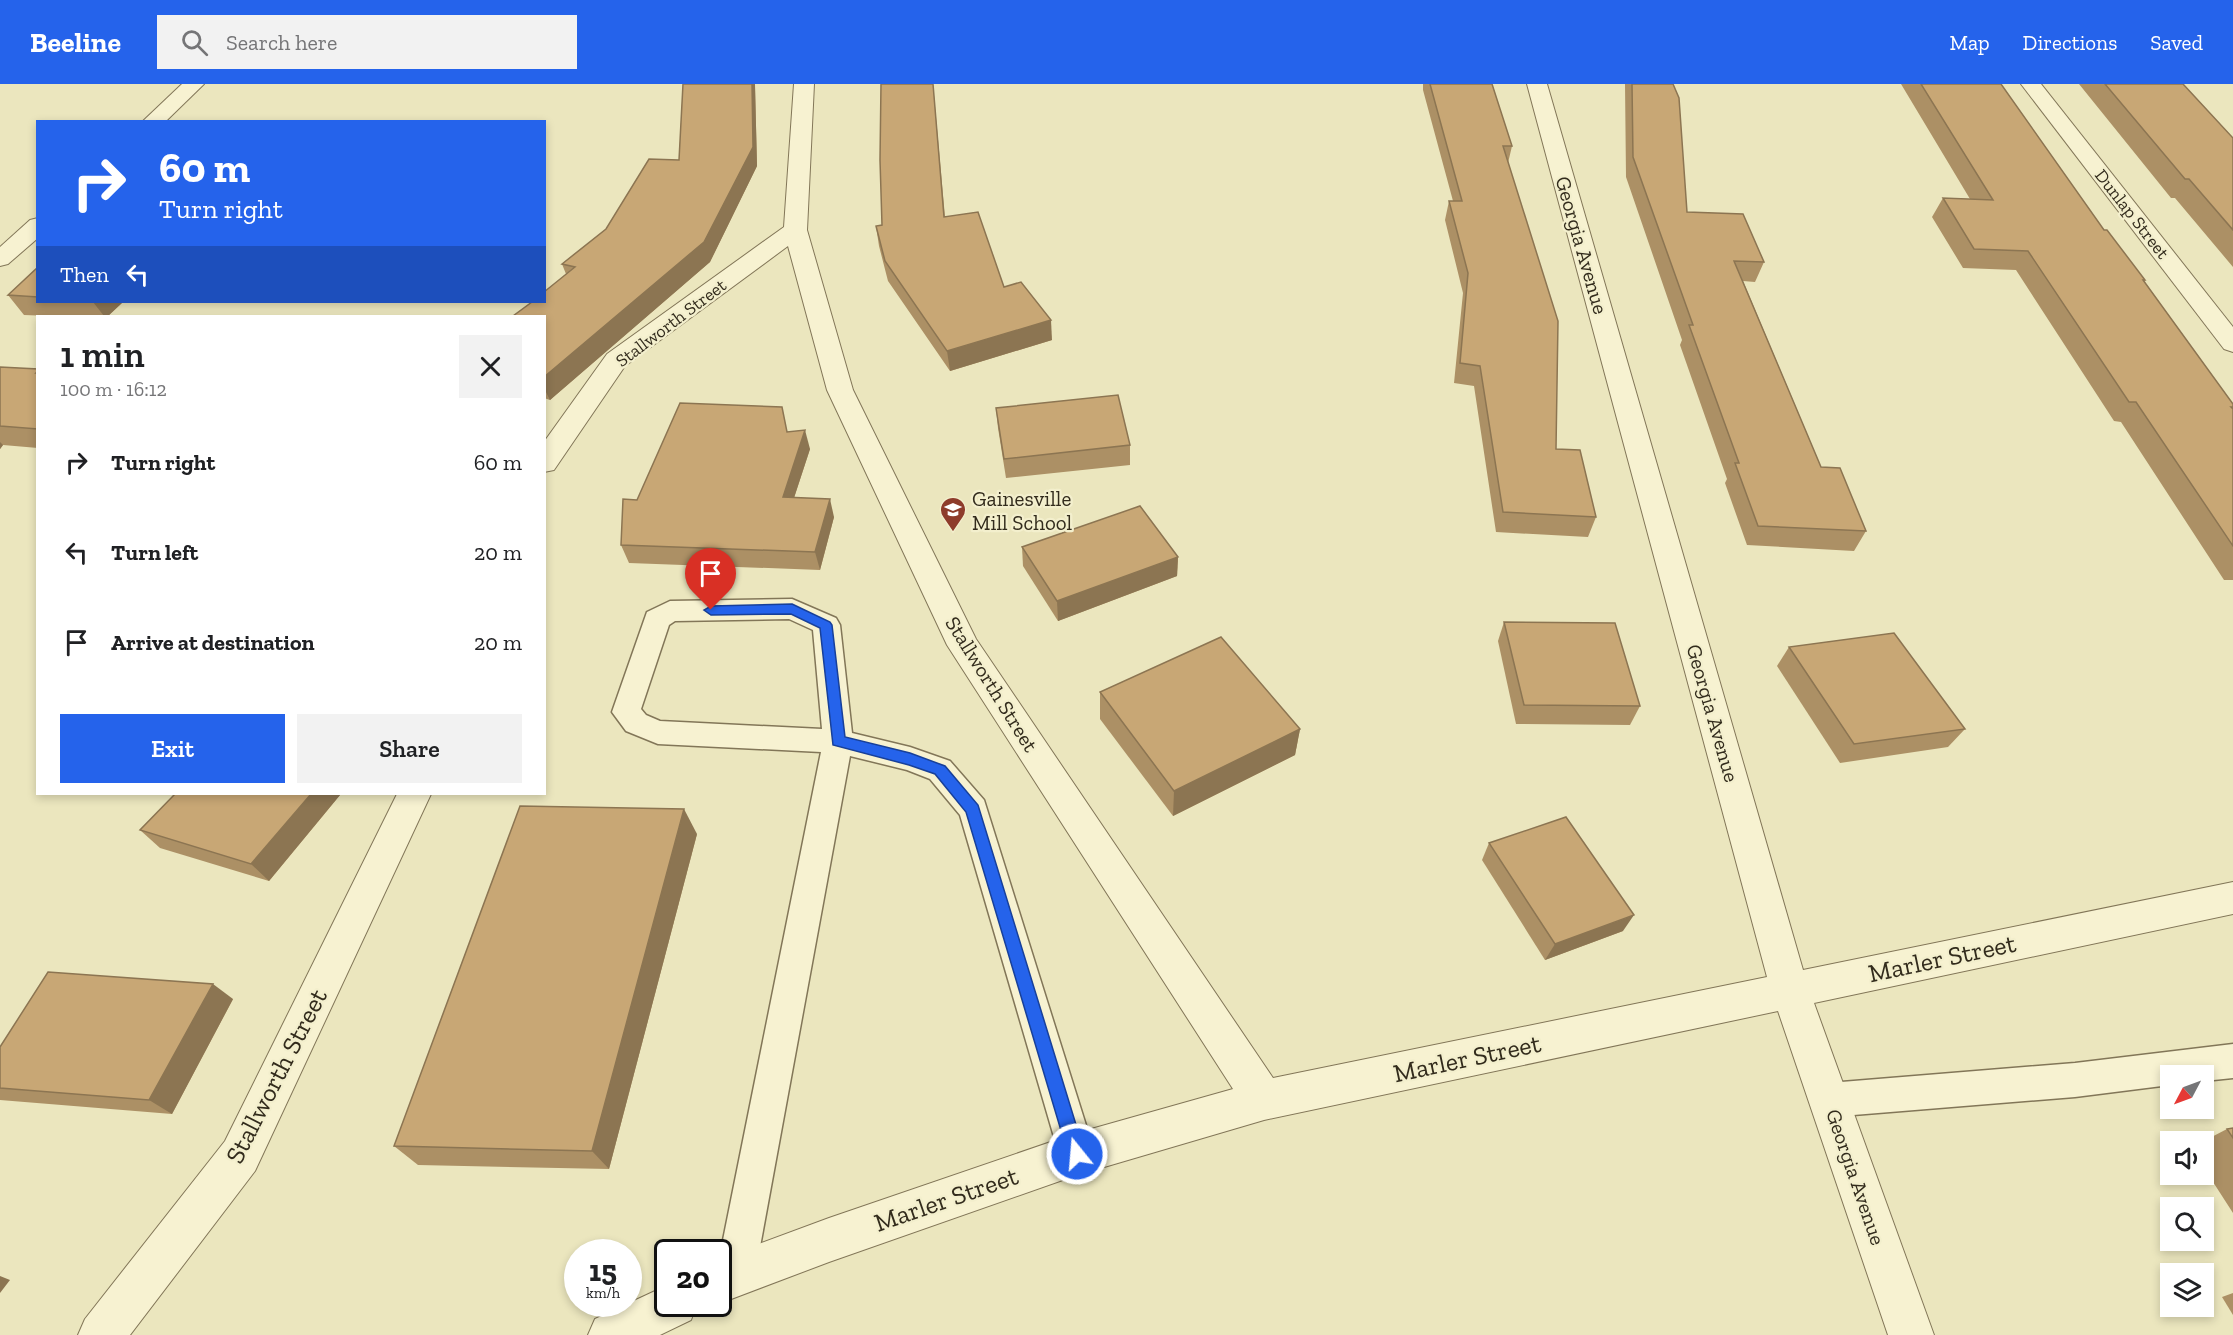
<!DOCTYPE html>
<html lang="en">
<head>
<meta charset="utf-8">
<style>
  body { margin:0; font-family:"Zilla Slab",serif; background:#f2f2f2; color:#202124; height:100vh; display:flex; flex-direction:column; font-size:22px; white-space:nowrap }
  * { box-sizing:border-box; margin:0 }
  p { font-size:20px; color:#757577 }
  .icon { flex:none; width:33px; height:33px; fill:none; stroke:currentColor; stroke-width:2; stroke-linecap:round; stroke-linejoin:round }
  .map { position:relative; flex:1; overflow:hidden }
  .details { position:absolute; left:36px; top:231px; width:510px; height:480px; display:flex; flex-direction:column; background:#fff; border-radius:0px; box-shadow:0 3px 9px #0003 }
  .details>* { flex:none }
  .top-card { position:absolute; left:36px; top:36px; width:510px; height:183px; border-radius:0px; box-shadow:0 3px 9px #0003; background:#2563eb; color:#fff; overflow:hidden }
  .needle { width:39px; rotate:229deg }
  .controls { position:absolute; left:2160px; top:981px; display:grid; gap:12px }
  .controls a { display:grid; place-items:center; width:54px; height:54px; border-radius:0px; background:#fff; box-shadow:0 3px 9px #0003; font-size:30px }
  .speed { position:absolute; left:564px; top:1155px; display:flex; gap:12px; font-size:30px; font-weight:700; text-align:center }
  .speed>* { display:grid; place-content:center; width:78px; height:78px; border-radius:50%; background:#fff; box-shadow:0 3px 9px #0003; line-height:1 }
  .speed small { font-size:15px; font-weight:400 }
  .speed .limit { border:3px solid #111; border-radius:9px; background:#fff; color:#111 }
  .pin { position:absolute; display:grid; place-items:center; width:51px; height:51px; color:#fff; margin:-62px -26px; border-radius:50% 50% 50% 0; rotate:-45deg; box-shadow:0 0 6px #0007 }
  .pin .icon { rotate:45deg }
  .me { position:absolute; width:66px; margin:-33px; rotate:343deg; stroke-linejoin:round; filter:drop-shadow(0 0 4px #0008) }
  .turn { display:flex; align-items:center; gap:21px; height:126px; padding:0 24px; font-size:27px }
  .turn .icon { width:78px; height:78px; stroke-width:2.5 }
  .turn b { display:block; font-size:42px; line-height:51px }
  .then { display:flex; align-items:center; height:57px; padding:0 24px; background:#0003; gap:12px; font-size:22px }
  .round { display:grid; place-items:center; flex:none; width:63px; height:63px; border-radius:0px; background:#f2f2f2 }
  .headline { display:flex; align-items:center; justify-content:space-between; height:102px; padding:0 24px }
  h1 { font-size:36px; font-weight:600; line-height:45px }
  .primary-button { display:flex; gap:12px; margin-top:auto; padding:12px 24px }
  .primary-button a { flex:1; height:69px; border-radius:0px; background:#2563eb; color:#fff; font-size:24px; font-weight:600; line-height:69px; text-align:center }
  .primary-button a+a { background:#f2f2f2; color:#202124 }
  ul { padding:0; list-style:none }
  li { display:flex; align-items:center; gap:18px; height:90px; padding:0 24px }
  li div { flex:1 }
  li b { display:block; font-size:22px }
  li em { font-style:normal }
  header { display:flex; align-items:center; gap:36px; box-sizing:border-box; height:84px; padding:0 30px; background:#2563eb; color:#fff }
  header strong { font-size:28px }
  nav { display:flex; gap:33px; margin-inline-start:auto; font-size:21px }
  .search { width:420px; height:54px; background:#f2f2f2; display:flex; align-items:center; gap:15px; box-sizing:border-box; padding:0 21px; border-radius:0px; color:#757577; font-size:22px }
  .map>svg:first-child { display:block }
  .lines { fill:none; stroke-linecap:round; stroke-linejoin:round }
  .lane-casing { stroke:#827658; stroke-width:3 }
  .street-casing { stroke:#827658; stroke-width:2 }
  .lane { fill:#f7f2d1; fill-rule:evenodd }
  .street { fill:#f7f2d1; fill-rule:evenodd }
  .wall { fill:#ac9065 }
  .shaded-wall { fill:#8c7552 }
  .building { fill:#c8a775; stroke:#8c7552; stroke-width:1.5 }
  .route { fill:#2563eb; stroke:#184099; stroke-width:1.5 }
  .labels { text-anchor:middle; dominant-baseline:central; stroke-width:4.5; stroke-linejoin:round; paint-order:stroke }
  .far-street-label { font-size:18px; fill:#322b1c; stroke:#f3efcd }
  .street-label { font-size:21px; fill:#322b1c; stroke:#f3efcd }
  .poi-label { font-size:21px; fill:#322b1c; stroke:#f3efcd; text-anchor:start }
  .near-street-label { font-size:26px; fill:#322b1c; stroke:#f3efcd }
</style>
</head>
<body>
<header>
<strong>Beeline</strong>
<div class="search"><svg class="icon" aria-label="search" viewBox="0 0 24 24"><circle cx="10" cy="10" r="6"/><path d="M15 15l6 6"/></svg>Search here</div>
<nav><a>Map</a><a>Directions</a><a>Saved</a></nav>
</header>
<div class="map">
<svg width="2233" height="1251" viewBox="0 0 2233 1251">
  <rect width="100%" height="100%" fill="#ebe6be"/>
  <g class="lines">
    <defs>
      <g id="lane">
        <path d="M792 515 836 534 840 541 852 649 910 663 950 677 984 716 1095 1070 1090 1083 1077 1088 1064 1083 1059 1070 960 731 930 695 907 686 850 672 755 1190 750 1204 736 1209 722 1204 718 1194V1181L821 668 658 660 626 647 612 628 647 528 670 517ZM789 535 813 546 822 645 660 637 646 631 641 625 669 541 675 537Z"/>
        <polygon points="2233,960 2233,994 2204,997 2204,992 2170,992 2170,1001 2075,1013 1829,1033 1816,1028 1811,1016 1816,1004 1829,999 2075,979"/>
      </g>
      <g id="street">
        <polygon points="182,0 204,0 165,38 142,38"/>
        <polygon points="794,0 814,0 807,146 853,306 976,555 1273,994 1767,893 1527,0 1547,0 1803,886 2233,798 2233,830 1814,919 1934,1251 1888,1251 1778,927 1264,1036 1077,1091 829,1178 718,1220 716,1220 718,1220 718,1175 829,1134 1077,1049 1233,1005 947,561 827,306 788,162 625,282 554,386 544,388 544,358 607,270 784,143"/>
        <polygon points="2021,0 2041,0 2233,243 2233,268 2224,265"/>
        <polygon points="38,134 38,154 8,180 0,182 0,163 30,136"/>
        <polygon points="397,710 431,710 255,1087 130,1251 78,1251 85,1235 225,1057"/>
        <polygon points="668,1201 668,1220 697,1220 691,1236 660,1251 588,1251 595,1235"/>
      </g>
    </defs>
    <use href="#lane" class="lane-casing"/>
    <use href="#street" class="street-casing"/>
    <use href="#lane" class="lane"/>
    <use href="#street" class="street"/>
  </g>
  <g class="wall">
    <polygon points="683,0 755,0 757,82 710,178 550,316 544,314 544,232 566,190 562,180 606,145 679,76"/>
    <polygon points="881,0 933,0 945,133 1004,203 1052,256 950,287 888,197 879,162 876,142 882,141"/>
    <polygon points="1423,0 1492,0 1512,62 1508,79 1556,365 1596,433 1588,453 1496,448 1474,302 1454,299 1463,209 1445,136 1449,117 1453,117 1423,6"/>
    <polygon points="1625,0 1673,0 1687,128 1764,178 1755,198 1743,197 1821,383 1866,447 1854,467 1747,461 1725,399 1727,395 1680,261 1682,256 1626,93"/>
    <polygon points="1901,0 2001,0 2104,146 2145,196 2144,197 2233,320 2233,496 2224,496 2121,338 2114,337 2016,186 1963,184 1932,133 1943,114 1970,115"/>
    <polygon points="2079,0 2183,0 2233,54 2233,183 2175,114 2171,114"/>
    <polygon points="38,183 38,218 123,218 108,232 52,232 24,231 8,211"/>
    <polygon points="0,283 38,285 38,364 3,361 0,365"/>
    <polygon points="996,324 1130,361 1130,381 1006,394 998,344"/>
    <polygon points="788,348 810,365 794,414 834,433 820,486 629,479 621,461"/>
    <polygon points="1022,463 1178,473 1177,492 1058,537 1023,482"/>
    <polygon points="1504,538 1640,622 1630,641 1516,640 1498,557"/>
    <polygon points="1789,563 1965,645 1948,663 1840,679 1777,582"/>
    <polygon points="1100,608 1300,645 1295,671 1173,732 1100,635"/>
    <polygon points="175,710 338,710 340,711 269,797 160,764 140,746"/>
    <polygon points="697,750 609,1085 418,1081 394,1062"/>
    <polygon points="1489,759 1623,847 1545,876 1482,776"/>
    <polygon points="233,915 172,1030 0,1016 0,963"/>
    <polygon points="2233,1044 2233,1129 2204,1084 2204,1058 2202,1058 2227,1045"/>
    <polygon points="2233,1209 2233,1231 2222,1213"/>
  </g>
  <g class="shaded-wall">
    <polygon points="752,0 755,0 755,3 757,82 710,178 550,316 544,304 544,293"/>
    <polygon points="93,218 123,218 108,232 104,232"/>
    <polygon points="1051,236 1052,256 950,287 947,267"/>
    <polygon points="805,346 810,365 788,432 783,413"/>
    <polygon points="0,358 3,361 0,365"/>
    <polygon points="830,415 834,433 820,486 815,468"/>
    <polygon points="1178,473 1177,492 1058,537 1057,517"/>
    <polygon points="1300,645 1295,671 1173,732 1174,707"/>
    <polygon points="311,710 338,710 340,711 269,797 251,780"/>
    <polygon points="684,725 697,750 609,1085 592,1067"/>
    <polygon points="1634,831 1623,847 1545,876 1555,860"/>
    <polygon points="213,900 233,915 172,1030 149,1016"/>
    <polygon points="0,1192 10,1196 0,1209"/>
  </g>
  <g class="building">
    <polygon points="683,0 752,0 753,63 704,158 544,293 544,232 513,232 532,218 544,218 544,208 575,183 562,180 606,145 649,75 679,76"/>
    <polygon points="881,0 933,0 944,133 978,128 1004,203 1021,198 1051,236 947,267 885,177 876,142 882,141 880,76"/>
    <polygon points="1430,0 1492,0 1512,62 1503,62 1558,237 1556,365 1580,366 1596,433 1503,428 1480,282 1460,279 1468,189 1449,117 1462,117"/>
    <polygon points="1632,0 1673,0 1679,14 1687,128 1743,130 1764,178 1734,177 1821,383 1840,384 1866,447 1758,442 1735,379 1739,379 1689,241 1693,241 1633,73"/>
    <polygon points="1921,0 2001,0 2104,146 2107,146 2145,196 2143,196 2233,320 2233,323 2231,323 2233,325 2233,462 2136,318 2129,318 2028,167 1974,165 1943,114 1993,116"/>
    <polygon points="2105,0 2183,0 2233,54 2233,146 2189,95 2185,95"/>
    <polygon points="38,183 38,213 8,211"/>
    <polygon points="0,283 38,285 38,287 36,289 38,289 38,345 0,342"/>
    <polygon points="1118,311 1130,361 1004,375 996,324"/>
    <polygon points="680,319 782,323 787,348 805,346 783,413 830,415 815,468 621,461 623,415 637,416"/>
    <polygon points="1140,422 1178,473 1057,517 1022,463"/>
    <polygon points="1504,538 1615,539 1640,622 1524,621"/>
    <polygon points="1894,549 1965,645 1854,660 1789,563"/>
    <polygon points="1221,553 1300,645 1174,707 1100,608"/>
    <polygon points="175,710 311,710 251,780 140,746"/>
    <polygon points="520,722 684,725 592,1067 394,1062"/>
    <polygon points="1566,733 1634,831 1555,860 1489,759"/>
    <polygon points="48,888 213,900 149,1016 0,1004 0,963"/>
    <polygon points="2233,1044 2233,1054 2227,1045"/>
  </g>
  <polygon class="route" points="792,520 830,538 832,541 845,653 910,669 945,682 978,721 1085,1070 1083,1076 1077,1078 1071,1076 1068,1070 966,728 935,690 909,681 833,661 820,544 791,530 711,531 704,526 711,522"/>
  <defs>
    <symbol id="school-pin" viewBox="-11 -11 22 30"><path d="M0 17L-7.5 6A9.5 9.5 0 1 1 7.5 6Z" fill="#8e3c2b" stroke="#f3efcd"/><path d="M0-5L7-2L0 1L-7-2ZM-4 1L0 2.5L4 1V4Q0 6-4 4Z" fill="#fff"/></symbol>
  </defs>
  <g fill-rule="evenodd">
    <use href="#school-pin" x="938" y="411" width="30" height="40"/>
  </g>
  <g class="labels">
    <g class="far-street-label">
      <text transform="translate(2132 130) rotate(52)">Dunlap Street</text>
      <text transform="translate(671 239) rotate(-37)">Stallworth Street</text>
    </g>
    <g class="street-label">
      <text transform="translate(1582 161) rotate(74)">Georgia Avenue</text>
      <text transform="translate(992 600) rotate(58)">Stallworth Street</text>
      <text transform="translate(1713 629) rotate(74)">Georgia Avenue</text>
      <text transform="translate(1856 1093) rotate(71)">Georgia Avenue</text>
    </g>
    <g class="poi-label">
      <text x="972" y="414">Gainesville<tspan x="972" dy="24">Mill School</tspan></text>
    </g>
    <g class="near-street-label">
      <text transform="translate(1942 874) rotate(-12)">Marler Street</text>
      <text transform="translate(1467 974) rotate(-12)">Marler Street</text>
      <text transform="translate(276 992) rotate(-63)">Stallworth Street</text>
      <text transform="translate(946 1115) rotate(-19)">Marler Street</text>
    </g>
  </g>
</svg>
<div class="controls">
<a><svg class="needle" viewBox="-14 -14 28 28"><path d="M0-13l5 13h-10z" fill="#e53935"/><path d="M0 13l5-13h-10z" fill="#757577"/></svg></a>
<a><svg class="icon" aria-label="sound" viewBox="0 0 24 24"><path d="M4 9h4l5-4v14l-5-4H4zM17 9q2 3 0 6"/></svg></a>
<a><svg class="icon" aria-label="search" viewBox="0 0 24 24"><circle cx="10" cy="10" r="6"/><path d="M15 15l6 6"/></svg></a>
<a><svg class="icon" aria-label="layers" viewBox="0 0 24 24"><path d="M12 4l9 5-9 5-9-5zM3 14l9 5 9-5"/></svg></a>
</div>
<div class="speed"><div>15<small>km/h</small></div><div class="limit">20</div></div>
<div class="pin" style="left:711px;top:526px;background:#d93025"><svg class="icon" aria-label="arrive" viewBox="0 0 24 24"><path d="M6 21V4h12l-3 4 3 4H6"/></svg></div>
<svg class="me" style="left:1077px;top:1070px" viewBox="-20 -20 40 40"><circle r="17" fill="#2563eb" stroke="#fff" stroke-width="3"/><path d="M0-11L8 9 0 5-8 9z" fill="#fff"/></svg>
<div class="top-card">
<div class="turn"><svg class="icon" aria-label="right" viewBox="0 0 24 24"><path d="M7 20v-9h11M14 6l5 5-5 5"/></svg><div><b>60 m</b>Turn right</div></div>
<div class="then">Then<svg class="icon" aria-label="left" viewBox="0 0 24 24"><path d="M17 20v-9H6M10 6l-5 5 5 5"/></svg></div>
</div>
<section class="details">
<div class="headline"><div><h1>1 min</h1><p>100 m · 16:12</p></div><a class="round"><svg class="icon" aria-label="close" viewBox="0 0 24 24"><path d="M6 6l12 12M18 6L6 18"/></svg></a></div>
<ul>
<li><svg class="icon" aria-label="right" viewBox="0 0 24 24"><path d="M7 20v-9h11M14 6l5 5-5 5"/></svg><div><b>Turn right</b></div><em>60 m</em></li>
<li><svg class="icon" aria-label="left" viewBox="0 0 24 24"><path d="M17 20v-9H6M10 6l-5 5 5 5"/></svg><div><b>Turn left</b></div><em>20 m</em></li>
<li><svg class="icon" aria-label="arrive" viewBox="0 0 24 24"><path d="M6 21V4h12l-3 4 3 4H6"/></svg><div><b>Arrive at destination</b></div><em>20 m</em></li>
</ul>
<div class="primary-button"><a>Exit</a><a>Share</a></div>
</section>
</div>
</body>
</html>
